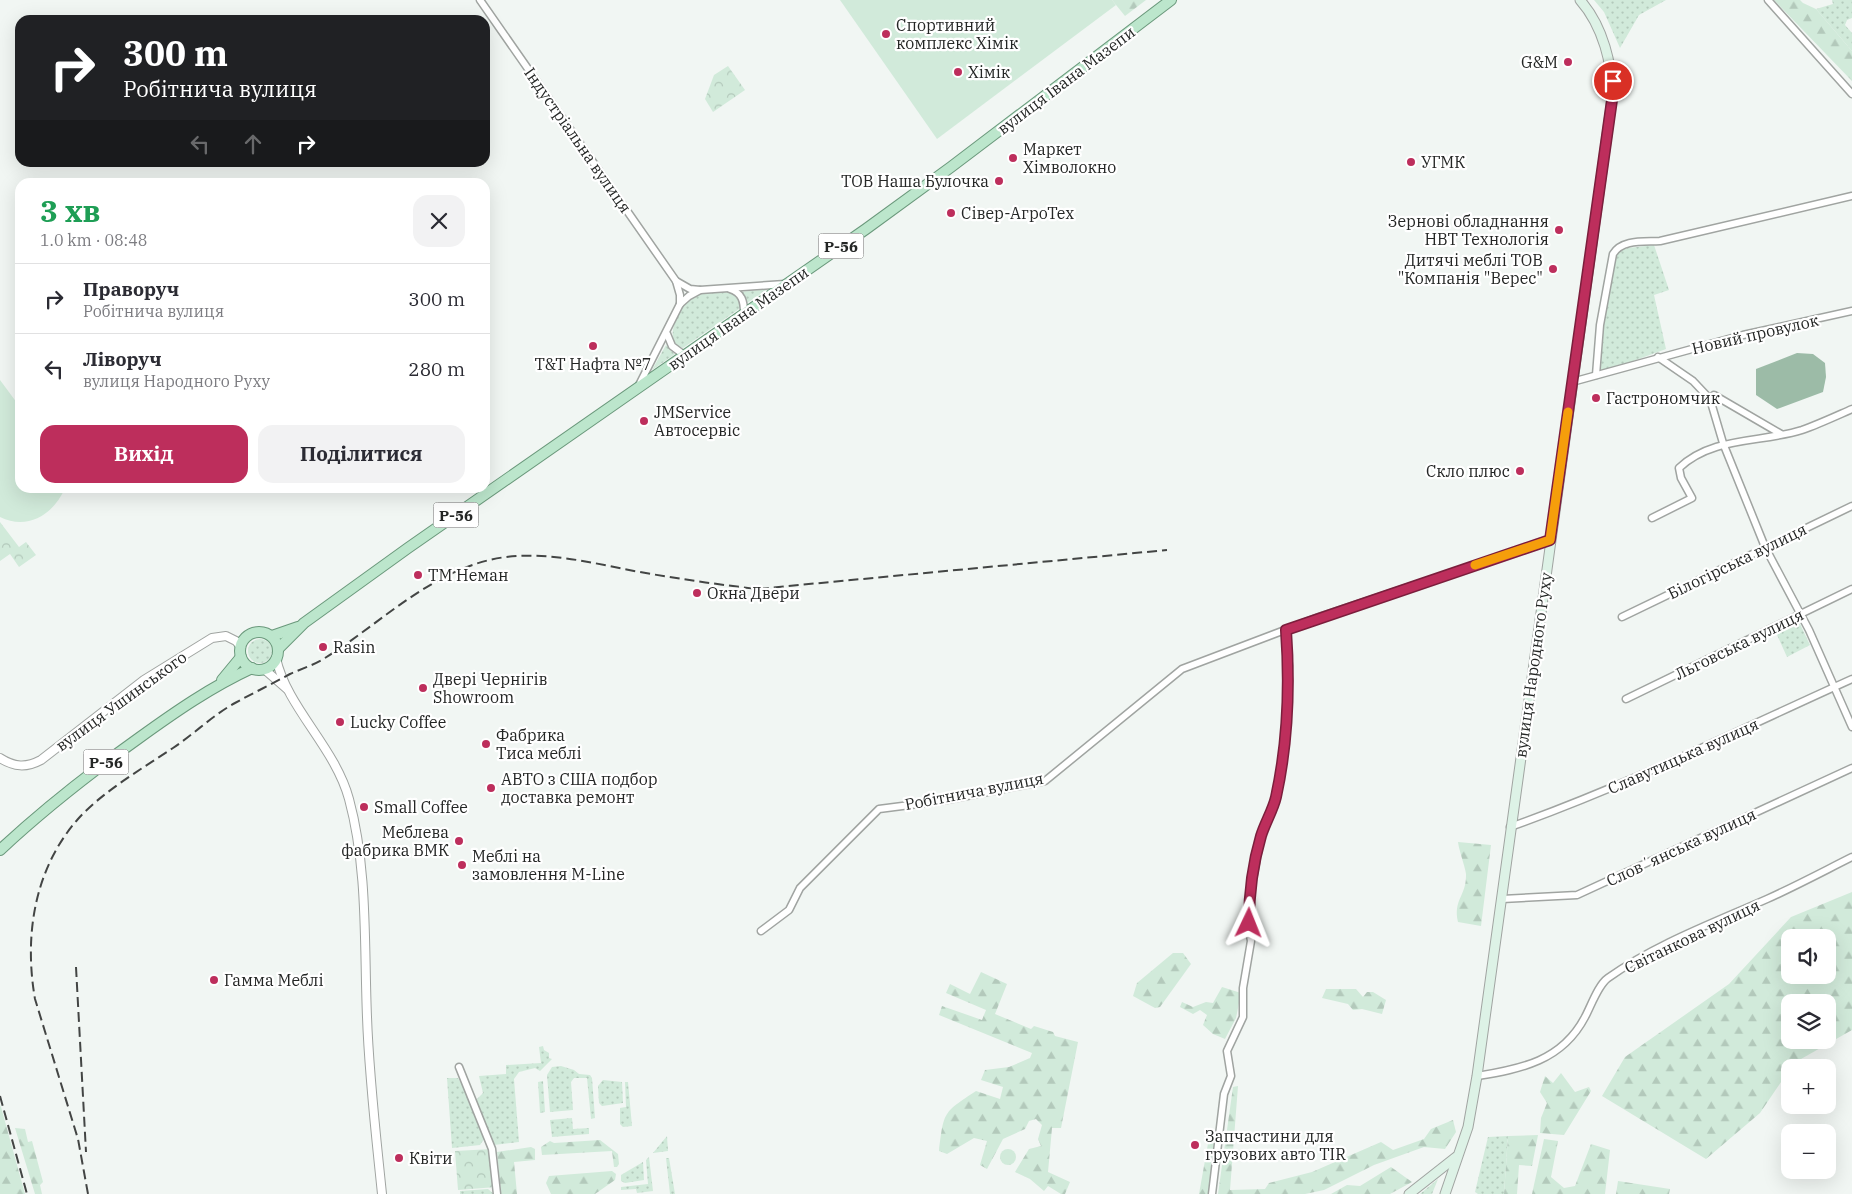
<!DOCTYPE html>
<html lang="uk">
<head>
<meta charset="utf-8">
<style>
  body { margin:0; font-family:"IBM Plex Serif",serif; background:#f2f2f3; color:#2b2b33; height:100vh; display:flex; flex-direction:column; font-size:19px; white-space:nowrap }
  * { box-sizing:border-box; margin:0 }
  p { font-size:16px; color:#7c7c81 }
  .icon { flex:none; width:28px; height:28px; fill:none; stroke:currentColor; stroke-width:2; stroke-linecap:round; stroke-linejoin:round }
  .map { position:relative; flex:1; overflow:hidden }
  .drawer { position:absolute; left:15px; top:178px; width:475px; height:315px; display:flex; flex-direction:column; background:#fff; border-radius:15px; box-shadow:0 5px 20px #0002 }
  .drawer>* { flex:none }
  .banner { position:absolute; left:15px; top:15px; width:475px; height:152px; border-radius:15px; box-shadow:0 5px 20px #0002; background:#202124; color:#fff; overflow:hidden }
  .fabs { position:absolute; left:1781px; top:929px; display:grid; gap:10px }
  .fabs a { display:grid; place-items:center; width:55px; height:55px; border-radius:10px; background:#fff; box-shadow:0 5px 20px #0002; font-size:25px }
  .pin { position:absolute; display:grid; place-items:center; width:42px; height:42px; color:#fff; margin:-21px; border:2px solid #fff; border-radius:50%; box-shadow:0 1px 5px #0007 }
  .me { position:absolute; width:55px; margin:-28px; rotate:2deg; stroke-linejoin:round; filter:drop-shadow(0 0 4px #0008) }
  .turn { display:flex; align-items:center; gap:18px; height:105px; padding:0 25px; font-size:22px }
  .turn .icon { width:65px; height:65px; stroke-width:2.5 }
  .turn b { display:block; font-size:35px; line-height:42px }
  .lanes { display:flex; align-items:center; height:48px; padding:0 25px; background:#0003; justify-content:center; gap:25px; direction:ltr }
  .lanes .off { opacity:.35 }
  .round { display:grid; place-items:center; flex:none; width:52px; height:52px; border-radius:15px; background:#f2f2f3 }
  .head { display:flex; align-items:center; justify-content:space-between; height:85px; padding:0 25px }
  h1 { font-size:30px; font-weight:800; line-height:38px; color:#1e9e55 }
  .button { display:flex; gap:10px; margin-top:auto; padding:10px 25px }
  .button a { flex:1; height:58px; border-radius:15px; background:#bd2e5c; color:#fff; font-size:20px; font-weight:800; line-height:58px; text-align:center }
  .button a+a { background:#f2f2f3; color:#2b2b33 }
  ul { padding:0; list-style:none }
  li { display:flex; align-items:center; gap:15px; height:70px; padding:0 25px; border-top:1px solid #e1e1e2 }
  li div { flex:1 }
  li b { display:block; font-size:19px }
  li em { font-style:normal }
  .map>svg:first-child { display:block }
  .grass { fill:url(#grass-dots) }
  .forest { fill:url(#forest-firs); fill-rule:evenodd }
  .park { fill:url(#park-crowns) }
  .pitch { fill:#d1eada }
  .water { fill:#9cbba7 }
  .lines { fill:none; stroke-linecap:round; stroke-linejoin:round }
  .minor-casing { stroke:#a0a4a1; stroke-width:9 }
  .tertiary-casing { stroke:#a0a4a1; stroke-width:10 }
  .secondary-casing { stroke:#a0a4a1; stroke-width:11 }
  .primary-casing { stroke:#6a987b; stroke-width:12 }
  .minor { stroke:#fff; stroke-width:6 }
  .tertiary { stroke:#fff; stroke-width:8 }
  .secondary { stroke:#ddf2e6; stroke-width:9 }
  .primary { stroke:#bce6cc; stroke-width:10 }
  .rail { stroke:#434544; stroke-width:2; stroke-dasharray:10 5; stroke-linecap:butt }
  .route-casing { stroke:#7b1e3c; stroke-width:12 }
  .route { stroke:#bd2e5c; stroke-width:9 }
  .slow { stroke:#f59e0b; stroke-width:9 }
  .poi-dot { fill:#bd2e5c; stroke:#fff; stroke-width:2 }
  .labels { text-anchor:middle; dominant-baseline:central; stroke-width:4.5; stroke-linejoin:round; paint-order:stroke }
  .shield { fill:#fff; stroke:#666766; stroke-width:1 }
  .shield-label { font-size:15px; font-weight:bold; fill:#242625 }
  .poi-label { font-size:16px; fill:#242625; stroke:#fff; text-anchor:start }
  .street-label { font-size:16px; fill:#242625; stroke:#fff }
</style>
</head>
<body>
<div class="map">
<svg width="1852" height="1194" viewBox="0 0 1852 1194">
  <defs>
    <pattern id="grass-dots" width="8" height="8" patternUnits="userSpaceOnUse" patternTransform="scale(1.25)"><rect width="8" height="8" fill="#d1eada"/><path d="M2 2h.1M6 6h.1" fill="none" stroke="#b3c9bb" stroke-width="1.8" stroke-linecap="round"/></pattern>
    <pattern id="forest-firs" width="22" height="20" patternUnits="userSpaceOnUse" patternTransform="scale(1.25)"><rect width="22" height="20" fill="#d1eada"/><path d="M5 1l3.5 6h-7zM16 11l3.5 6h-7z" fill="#b3c9bb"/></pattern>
    <pattern id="park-crowns" width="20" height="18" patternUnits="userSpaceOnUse" patternTransform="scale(1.25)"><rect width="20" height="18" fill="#d1eada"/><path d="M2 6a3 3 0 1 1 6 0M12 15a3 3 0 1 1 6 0" fill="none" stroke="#b3c9bb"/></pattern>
  </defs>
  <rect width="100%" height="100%" fill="#f1f6f3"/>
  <g class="grass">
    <polygon points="1594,0 1666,0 1639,15 1620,48 1604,12"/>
    <polygon points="1832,0 1852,0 1852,18 1847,20 1845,25 1852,33 1852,51 1816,9 1833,4"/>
    <polygon points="1654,245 1669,290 1654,295 1666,349 1614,368 1598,371 1604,316 1615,257 1620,249"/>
    <polygon points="768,289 747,303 740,292"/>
    <path d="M715 291 733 293 741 303 739 309 683 348C662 342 678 310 689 300 696 294 707 293 715 291Z"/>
    <polygon points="666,345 675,354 652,370"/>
    <polygon points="1795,620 1800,624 1810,645 1787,657 1774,628"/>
    <circle cx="260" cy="651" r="12"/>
    <polygon points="543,1046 544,1050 549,1053 549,1058 552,1059 540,1071 535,1068 519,1072 514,1079 519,1142 494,1145 476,1100 483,1093 479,1076 506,1074 506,1065 541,1063 539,1047"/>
    <polygon points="561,1066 574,1070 579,1074 590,1075 592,1078 595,1118 591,1119 587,1078 574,1078 571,1082 573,1110 550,1112 547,1075 552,1067"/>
    <polygon points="447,1078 458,1078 468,1094 484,1139 480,1145 452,1148"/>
    <polygon points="603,1080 622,1082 623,1103 602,1106 599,1103 598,1086"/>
    <polygon points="543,1081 545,1112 540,1113 538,1082"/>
    <polygon points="625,1082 628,1082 632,1126 623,1127 620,1124 620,1108 626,1107"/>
    <polygon points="572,1118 573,1129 589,1128 589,1134 552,1137 550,1120"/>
    <polygon points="667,1136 668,1151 653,1153"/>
    <polygon points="1508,1136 1504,1194 1478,1194 1475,1192 1488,1137"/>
    <polygon points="649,1157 653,1191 637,1193 636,1189 621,1190 621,1187 648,1184 646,1160"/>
    <polygon points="666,1158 669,1158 675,1194 670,1194"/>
    <polygon points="643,1162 644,1180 625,1183 621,1181 621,1175"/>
    <polygon points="1438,1179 1432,1194 1420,1194"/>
    <polygon points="488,1189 494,1194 460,1194 460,1191"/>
  </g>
  <g class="forest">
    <polygon points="1112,0 1146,0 1125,16"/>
    <polygon points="1774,0 1800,0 1803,3 1816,9 1852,51 1852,81"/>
    <path d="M1458 842 1491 845 1481 926 1458 922C1453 900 1466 896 1466 876 1467 872 1459 851 1458 842Z"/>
    <path d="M1852 892V1030L1794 1063 1760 1113 1706 1159 1602 1096 1625 1057 1729 984 1791 917ZM1790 938H1828V975H1790ZM1790 1002H1828V1040H1790Z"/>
    <polygon points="1173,953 1183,953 1191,964 1160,1007 1155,1008 1133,996 1137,983"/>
    <path d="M981 972 1007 984 995 1014 1031 1029 1034 1026 1053 1032 1055 1036 1078 1042 1061 1128H1052L1048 1172 1070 1182 1065 1194H1061L1048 1186 1044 1191 1030 1179 1015 1172 1029 1149 1041 1146 1038 1139 1042 1125 1036 1119 1029 1121 1025 1129 1003 1139 987 1169 980 1165 987 1141 974 1138 947 1154 939 1151C944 1111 943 1113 976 1091L1000 1099 1003 1087 981 1080 985 1070 1009 1067 1030 1058 1032 1053 939 1015 942 1006 982 1020 986 1010 946 993 950 984 970 994Z"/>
    <polygon points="1222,987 1241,993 1236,1018 1225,1039 1213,1034 1203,1025 1207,1015 1200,1010 1193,1014 1180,1007 1182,1002 1193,1007 1206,1002 1213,1003"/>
    <polygon points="1326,989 1356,989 1363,997 1367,992 1373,992 1386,1000 1382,1014 1362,1009 1353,1010 1348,1004 1322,998"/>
    <polygon points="1561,1073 1575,1092 1589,1087 1591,1091 1564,1135 1540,1133 1541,1118 1547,1103 1540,1092 1545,1076 1553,1083"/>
    <polygon points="1238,1086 1230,1190 1265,1189 1269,1183 1312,1172 1381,1142 1393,1150 1424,1139 1431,1129 1453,1120 1456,1132 1445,1149 1424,1147 1374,1165 1324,1190 1305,1194 1218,1194 1233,1087"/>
    <polygon points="0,1105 1,1107 25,1194 0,1194"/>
    <polygon points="15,1128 25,1129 28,1142 32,1141 43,1182 40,1185 42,1194 35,1194"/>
    <polygon points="1538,1135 1532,1166 1519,1165 1517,1194 1504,1194 1508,1136"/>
    <polygon points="1209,1138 1216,1139 1209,1194 1199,1194"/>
    <polygon points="1544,1139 1558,1141 1551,1177 1564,1188 1575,1186 1591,1144 1610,1150 1605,1194 1532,1194"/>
    <polygon points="600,1140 618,1154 619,1164 617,1167 614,1167 612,1151 542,1155 541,1147 550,1141 554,1143"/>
    <polygon points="531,1147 535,1149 535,1160 514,1162 517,1194 501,1194 497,1152"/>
    <circle cx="1008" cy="1157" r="8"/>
    <polygon points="1391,1167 1412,1182 1390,1194 1331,1194 1347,1185 1360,1186"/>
    <polygon points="612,1171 616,1174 615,1180 595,1194 551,1194 546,1183 549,1176"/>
    <polygon points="1618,1181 1670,1189 1669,1194 1616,1194"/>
  </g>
  <g class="park">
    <polygon points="728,66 745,90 713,112 705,99 714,75"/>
    <polygon points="0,522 19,547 26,542 36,555 19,567 10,554 0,561"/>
    <polygon points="492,1149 496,1187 458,1190 455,1151"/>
  </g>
  <g class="pitch">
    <polygon points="840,0 1112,0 1116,5 937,139"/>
    <path d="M0 380 20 407V488H65C54 514 28 531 0 517Z"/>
  </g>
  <polygon class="water" points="1797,353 1813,354 1825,363 1826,377 1823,392 1777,409 1756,395 1756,369"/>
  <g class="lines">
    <defs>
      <g id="minor">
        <polyline points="480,0 676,281 680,295 680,304"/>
        <polyline points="1768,0 1852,94"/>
        <polyline points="676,281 690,289 700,290"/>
        <path d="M730 289C742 293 744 301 744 313"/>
        <polyline points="667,334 672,346 684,355"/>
        <polyline points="1658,357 1693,381 1710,399 1723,443 1765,547 1809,630 1852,727"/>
        <path d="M1596 375 1600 325 1613 254C1622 239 1644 242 1660 241L1852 196"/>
        <polyline points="1572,382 1743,335 1852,311"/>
        <polyline points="639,385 680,304 689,296 700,290 785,284"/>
        <polyline points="1710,399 1714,395 1781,434"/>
        <path d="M1652 518 1692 498 1681 478 1679 468C1713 436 1761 443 1802 430 1819 424 1836 416 1852 409"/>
        <polyline points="1622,617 1852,506"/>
        <polyline points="1626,699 1852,589"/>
        <path d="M1510 827C1628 785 1739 730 1852 679"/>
        <polyline points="1502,899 1577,895 1852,768"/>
        <polyline points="761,931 789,910 800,888 879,809 941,801 1045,781 1182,669 1319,617 1550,540"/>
        <polyline points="459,1067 492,1149 497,1194"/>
        <path d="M1477 1076C1521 1069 1562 1061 1585 1017 1591 1006 1598 985 1608 978 1656 944 1713 923 1767 899 1796 886 1824 871 1852 857"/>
        <polyline points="1212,1194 1224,1094 1231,1076 1227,1051 1243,1017 1243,988 1251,941 1249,930 1249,900 1261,836 1276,799 1285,747 1289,666 1285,630"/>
      </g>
      <g id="tertiary">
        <path d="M276 658C287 708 335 747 349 799 368 869 364 944 367 1017 369 1076 376 1135 382 1194"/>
        <polyline points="264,669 287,689"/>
        <path d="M0 758C14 767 26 768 41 760L144 680 212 638 226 636 236 641 241 647"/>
      </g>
      <g id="secondary">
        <polyline points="1409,1194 1456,1157"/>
        <path d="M1445 1194 1468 1127 1477 1076 1612 99C1613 65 1603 26 1580 0"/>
      </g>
      <g id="primary">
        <circle cx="259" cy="651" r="19"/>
        <polyline points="272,636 298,627"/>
        <polyline points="278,649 304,623 408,548 866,229 951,167 1171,0"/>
        <polyline points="222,680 241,657"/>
        <path d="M0 850C44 809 90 773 139 738 175 712 211 687 252 668"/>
      </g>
    </defs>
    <use href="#minor" class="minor-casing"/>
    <use href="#tertiary" class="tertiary-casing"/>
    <use href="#secondary" class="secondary-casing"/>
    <use href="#primary" class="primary-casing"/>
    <use href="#minor" class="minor"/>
    <use href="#tertiary" class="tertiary"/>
    <use href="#secondary" class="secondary"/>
    <use href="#primary" class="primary"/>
    <g class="rail">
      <polyline points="76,967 86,1152"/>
      <polyline points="0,1096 27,1194"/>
      <path d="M88 1194 78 1139 35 999C24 936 34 869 78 819 102 792 143 768 173 748 194 734 213 715 235 703 253 693 272 684 290 674 301 669 314 665 325 658 383 622 435 566 506 557 547 552 589 562 629 570 672 578 714 584 757 589L1167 550"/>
    </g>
  </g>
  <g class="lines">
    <defs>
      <path id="route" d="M1249 923C1249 894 1253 863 1261 836 1265 823 1273 810 1276 797 1288 742 1290 686 1286 630L1550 540 1612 100 1613 81"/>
    </defs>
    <use href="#route" class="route-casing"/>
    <use href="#route" class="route"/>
    <polyline class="slow" points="1475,565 1550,540 1568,412"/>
  </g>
  <g class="poi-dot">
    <circle cx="886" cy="34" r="5"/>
    <circle cx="1568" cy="62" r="5"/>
    <circle cx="958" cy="72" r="5"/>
    <circle cx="1013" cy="158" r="5"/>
    <circle cx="1411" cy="162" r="5"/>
    <circle cx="999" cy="181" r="5"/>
    <circle cx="951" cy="213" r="5"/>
    <circle cx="1559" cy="230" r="5"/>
    <circle cx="1553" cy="269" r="5"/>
    <circle cx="593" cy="346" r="5"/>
    <circle cx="1596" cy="398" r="5"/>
    <circle cx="644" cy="421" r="5"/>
    <circle cx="1520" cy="471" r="5"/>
    <circle cx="418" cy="575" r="5"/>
    <circle cx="697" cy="593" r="5"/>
    <circle cx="323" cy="647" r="5"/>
    <circle cx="423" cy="688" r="5"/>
    <circle cx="340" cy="722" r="5"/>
    <circle cx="486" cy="744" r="5"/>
    <circle cx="491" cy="788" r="5"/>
    <circle cx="364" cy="807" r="5"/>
    <circle cx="459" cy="841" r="5"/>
    <circle cx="462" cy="865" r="5"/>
    <circle cx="214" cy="980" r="5"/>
    <circle cx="1195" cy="1145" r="5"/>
    <circle cx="399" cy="1158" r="5"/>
  </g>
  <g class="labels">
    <g class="shield">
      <rect x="818.5" y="233.5" width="45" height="25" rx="4"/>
      <rect x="433.5" y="502.5" width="45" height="25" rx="4"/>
      <rect x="83.5" y="749.5" width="45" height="25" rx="4"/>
    </g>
    <g class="shield-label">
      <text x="841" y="246">Р-56</text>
      <text x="456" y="515">Р-56</text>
      <text x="106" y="762">Р-56</text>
    </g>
    <g class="poi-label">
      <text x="896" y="25">Спортивний<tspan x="896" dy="18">комплекс Хімік</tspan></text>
      <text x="1558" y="62" text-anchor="end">G&amp;M</text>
      <text x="968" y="72">Хімік</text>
      <text x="1023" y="149">Маркет<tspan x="1023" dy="18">Хімволокно</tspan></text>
      <text x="1421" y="162">УГМК</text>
      <text x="989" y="181" text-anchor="end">ТОВ Наша Булочка</text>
      <text x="961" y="213">Сівер-АгроТех</text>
      <text x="1549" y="221" text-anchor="end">Зернові обладнання<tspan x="1549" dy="18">НВТ Технологія</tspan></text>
      <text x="1543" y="260" text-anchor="end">Дитячі меблі ТОВ<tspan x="1543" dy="18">"Компанія "Верес"</tspan></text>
      <text x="593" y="364" text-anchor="middle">Т&amp;Т Нафта №7</text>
      <text x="1606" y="398">Гастрономчик</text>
      <text x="654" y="412">JMService<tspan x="654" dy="18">Автосервіс</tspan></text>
      <text x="1510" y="471" text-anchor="end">Скло плюс</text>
      <text x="428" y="575">ТМ Неман</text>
      <text x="707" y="593">Окна Двери</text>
      <text x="333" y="647">Rasin</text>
      <text x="433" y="679">Двері Чернігів<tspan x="433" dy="18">Showroom</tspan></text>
      <text x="350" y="722">Lucky Coffee</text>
      <text x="496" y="735">Фабрика<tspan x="496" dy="18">Тиса меблі</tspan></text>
      <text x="501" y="779">АВТО з США подбор<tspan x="501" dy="18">доставка ремонт</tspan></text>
      <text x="374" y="807">Small Coffee</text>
      <text x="449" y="832" text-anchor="end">Меблева<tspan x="449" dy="18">фабрика ВМК</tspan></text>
      <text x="472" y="856">Меблі на<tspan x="472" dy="18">замовлення M-Line</tspan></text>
      <text x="224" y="980">Гамма Меблі</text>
      <text x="1205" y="1136">Запчастини для<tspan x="1205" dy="18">грузових авто TIR</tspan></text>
      <text x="409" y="1158">Квіти</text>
    </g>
    <g class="street-label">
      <text transform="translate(1066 80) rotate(-37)">вулиця Івана Мазепи</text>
      <text transform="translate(578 140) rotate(55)">Індустріальна вулиця</text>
      <text transform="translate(738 318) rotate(-35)">вулиця Івана Мазепи</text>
      <text transform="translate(1755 334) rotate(-13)">Новий провулок</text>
      <text transform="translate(1737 561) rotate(-26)">Білогірська вулиця</text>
      <text transform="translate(1739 644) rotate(-26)">Льговська вулиця</text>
      <text transform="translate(1533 665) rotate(-82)">вулиця Народного Руху</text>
      <text transform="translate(121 701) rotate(-36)">вулиця Ушинського</text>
      <text transform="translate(1683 756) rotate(-24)">Славутицька вулиця</text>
      <text transform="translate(974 791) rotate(-11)">Робітнича вулиця</text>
      <text transform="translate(1681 847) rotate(-25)">Словʼянська вулиця</text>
      <text transform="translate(1692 936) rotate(-26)">Світанкова вулиця</text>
    </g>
  </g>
</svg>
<div class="fabs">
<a><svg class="icon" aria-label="sound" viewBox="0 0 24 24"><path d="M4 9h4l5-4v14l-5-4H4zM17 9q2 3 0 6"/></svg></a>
<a><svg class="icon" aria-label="layers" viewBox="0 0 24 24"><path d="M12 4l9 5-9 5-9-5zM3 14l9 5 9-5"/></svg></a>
<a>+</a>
<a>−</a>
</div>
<div class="pin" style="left:1613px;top:81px;background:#d93025"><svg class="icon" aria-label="arrive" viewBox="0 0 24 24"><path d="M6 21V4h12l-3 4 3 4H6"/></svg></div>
<svg class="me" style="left:1249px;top:923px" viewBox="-20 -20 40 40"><path d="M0-17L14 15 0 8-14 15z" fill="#bd2e5c" stroke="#fff" stroke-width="4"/></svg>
<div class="banner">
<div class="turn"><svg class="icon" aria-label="right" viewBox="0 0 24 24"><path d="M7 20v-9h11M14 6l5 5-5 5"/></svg><div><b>300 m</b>Робітнича вулиця</div></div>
<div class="lanes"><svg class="icon off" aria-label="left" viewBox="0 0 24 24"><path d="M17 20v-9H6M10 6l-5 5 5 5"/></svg><svg class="icon off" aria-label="ahead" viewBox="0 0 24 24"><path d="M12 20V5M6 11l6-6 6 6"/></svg><svg class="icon" aria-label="right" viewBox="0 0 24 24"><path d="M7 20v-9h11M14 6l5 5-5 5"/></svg></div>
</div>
<section class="drawer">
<div class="head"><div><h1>3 хв</h1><p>1.0 km · 08:48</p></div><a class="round"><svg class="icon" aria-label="close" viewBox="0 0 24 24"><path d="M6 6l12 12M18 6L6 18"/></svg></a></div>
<ul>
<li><svg class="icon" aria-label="right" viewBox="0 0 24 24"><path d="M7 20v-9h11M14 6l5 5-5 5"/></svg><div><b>Праворуч</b><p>Робітнича вулиця</p></div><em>300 m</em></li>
<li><svg class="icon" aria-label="left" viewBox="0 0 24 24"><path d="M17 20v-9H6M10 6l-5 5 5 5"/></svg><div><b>Ліворуч</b><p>вулиця Народного Руху</p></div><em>280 m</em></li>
</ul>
<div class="button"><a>Вихід</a><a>Поділитися</a></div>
</section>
</div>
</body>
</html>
